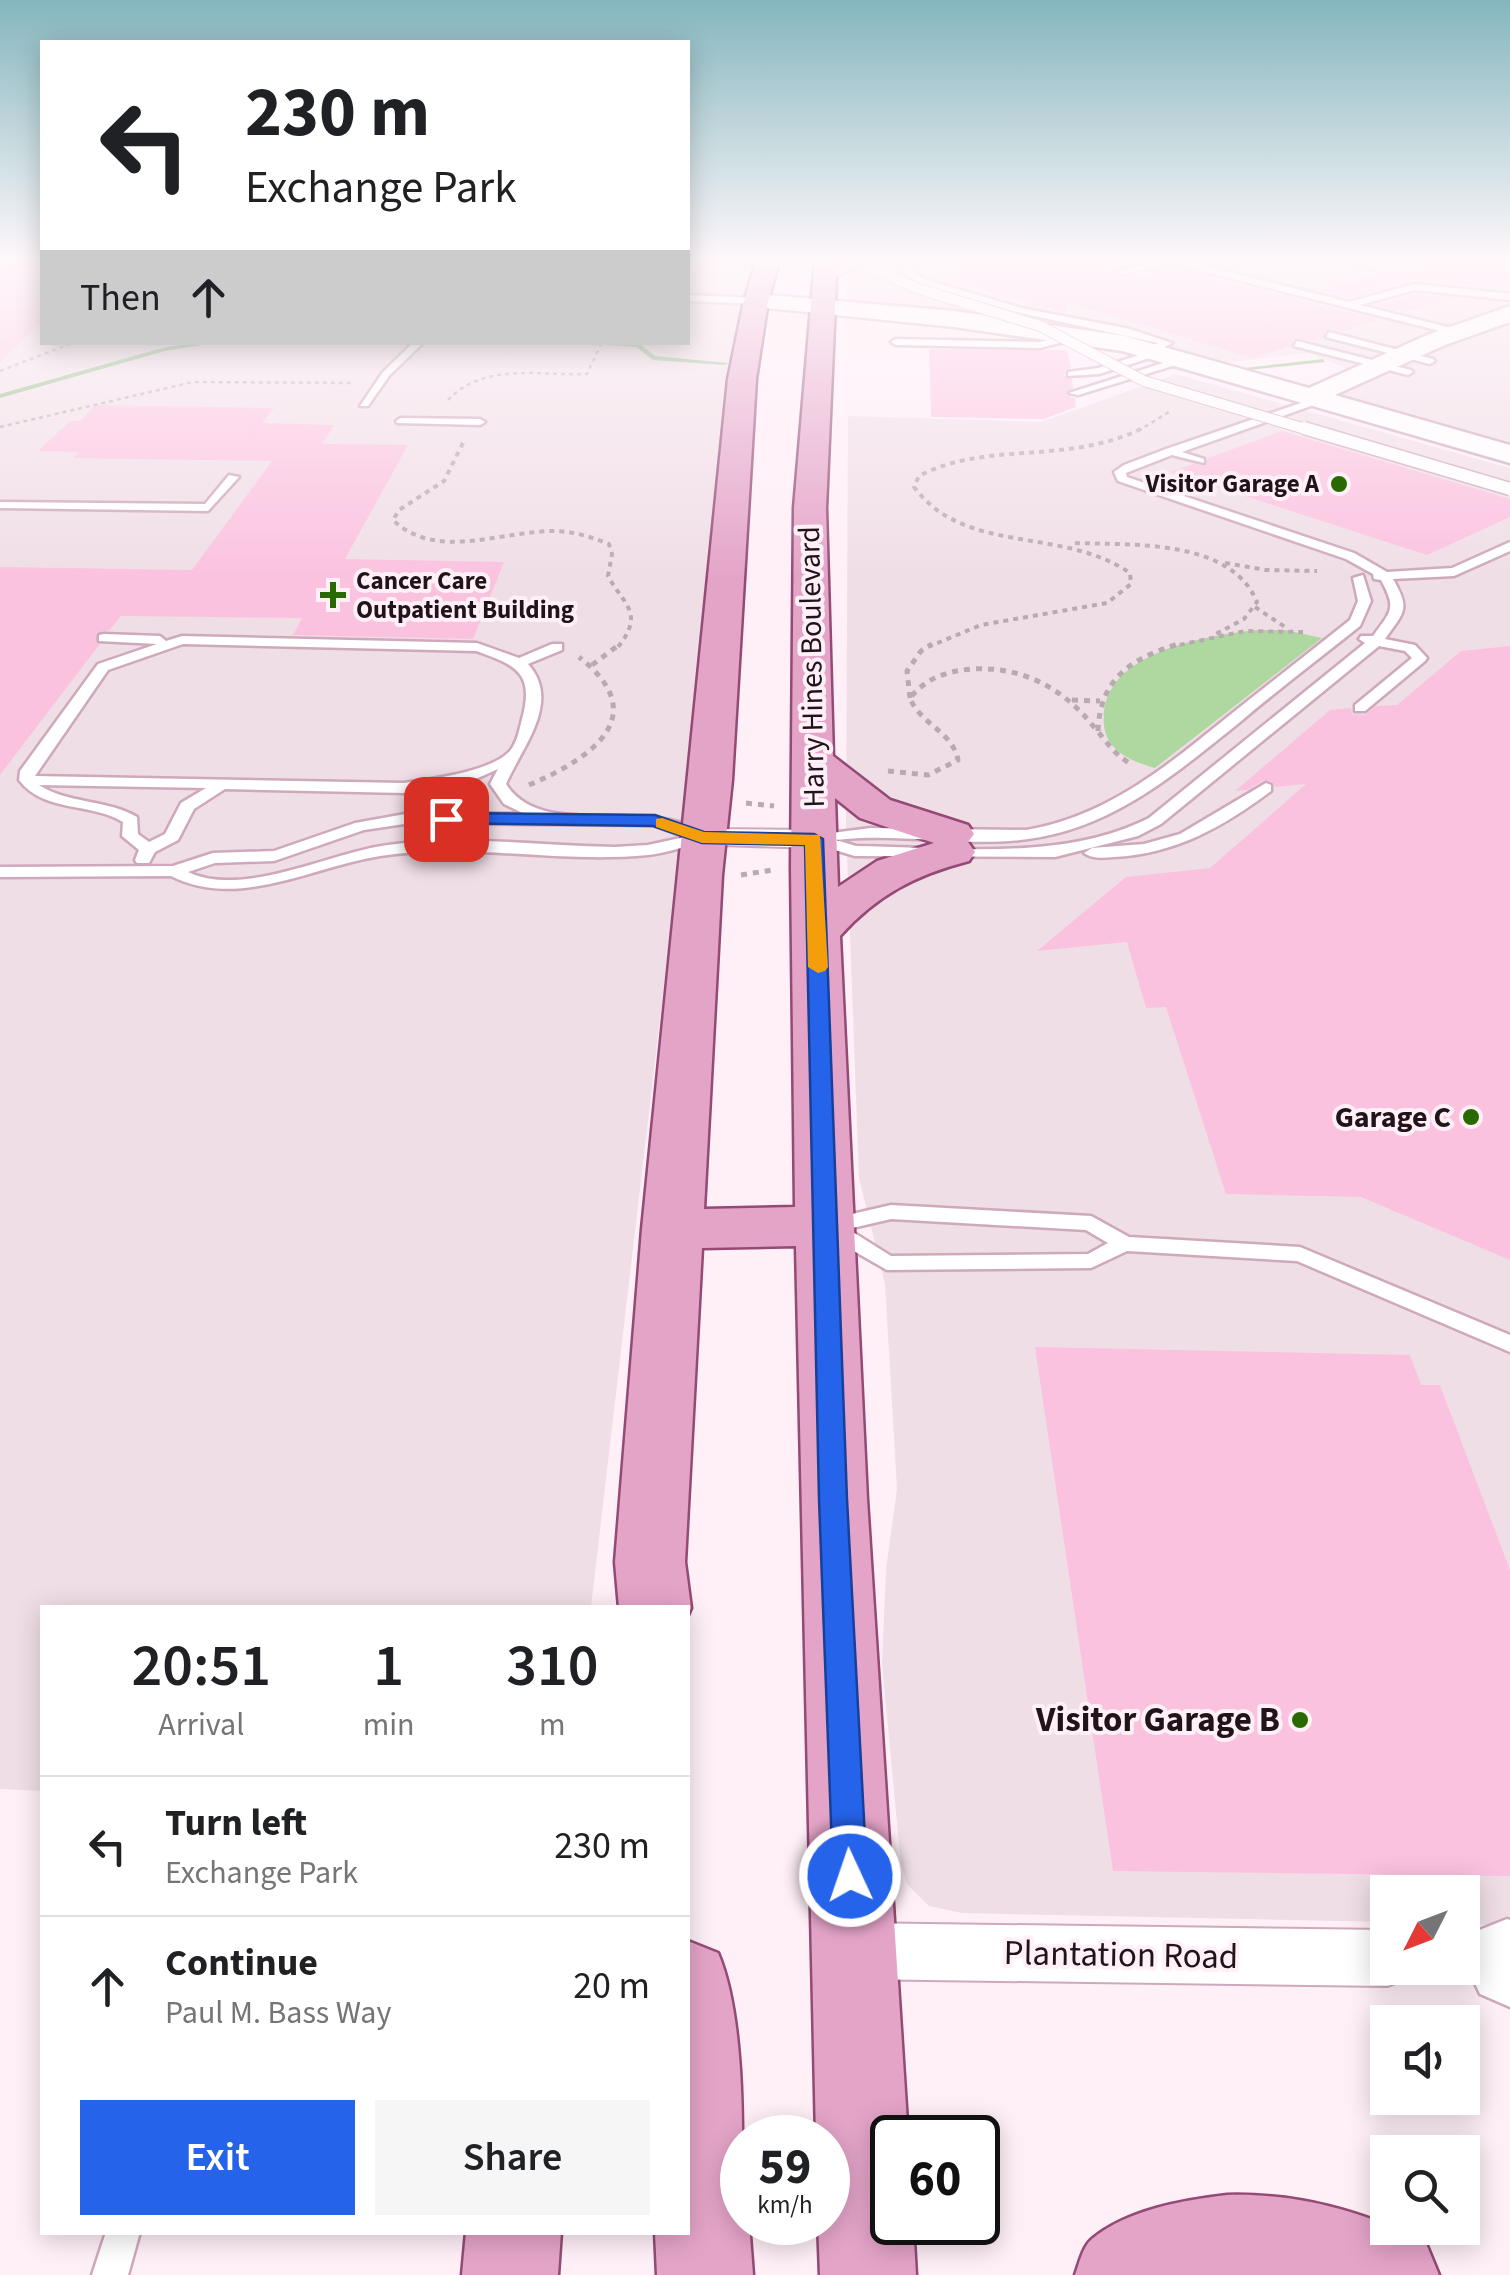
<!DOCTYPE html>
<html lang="en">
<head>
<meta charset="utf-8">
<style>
  body { margin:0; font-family:"Source Sans 3",sans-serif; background:#f6f6f6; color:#202124; height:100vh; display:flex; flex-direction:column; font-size:38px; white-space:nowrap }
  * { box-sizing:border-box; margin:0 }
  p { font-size:32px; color:#757577 }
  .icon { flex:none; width:55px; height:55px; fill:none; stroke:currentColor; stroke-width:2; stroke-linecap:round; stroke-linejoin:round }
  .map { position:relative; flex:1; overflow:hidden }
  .side { position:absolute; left:40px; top:1605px; width:650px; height:630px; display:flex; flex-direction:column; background:#fff; border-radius:0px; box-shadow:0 5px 25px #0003 }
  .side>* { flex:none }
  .hud { position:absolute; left:40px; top:40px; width:650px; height:305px; border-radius:0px; box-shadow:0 5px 25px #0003; background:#fff; color:#202124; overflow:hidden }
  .needle { width:65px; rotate:228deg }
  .tools { position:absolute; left:1370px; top:1875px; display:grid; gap:20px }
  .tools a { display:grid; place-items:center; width:110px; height:110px; border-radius:0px; background:#fff; box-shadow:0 5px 25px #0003; font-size:50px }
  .speed { position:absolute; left:720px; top:2115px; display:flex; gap:20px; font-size:50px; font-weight:700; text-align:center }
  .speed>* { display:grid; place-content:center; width:130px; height:130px; border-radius:50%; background:#fff; box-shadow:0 5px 25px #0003; line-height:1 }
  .speed small { font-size:25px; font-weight:400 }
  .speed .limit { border:5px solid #111; border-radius:15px; background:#fff; color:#111 }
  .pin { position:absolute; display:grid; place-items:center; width:85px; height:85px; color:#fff; margin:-42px; border-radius:20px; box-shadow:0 5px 15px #0006 }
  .me { position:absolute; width:110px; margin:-55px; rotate:357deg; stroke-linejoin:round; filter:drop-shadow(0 0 8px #0008) }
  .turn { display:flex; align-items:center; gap:35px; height:210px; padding:0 40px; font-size:45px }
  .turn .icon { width:130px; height:130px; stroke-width:2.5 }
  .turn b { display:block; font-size:70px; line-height:85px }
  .then { display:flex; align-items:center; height:95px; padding:0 40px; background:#0003; gap:20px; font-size:38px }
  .eta { display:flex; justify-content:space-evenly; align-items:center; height:170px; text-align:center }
  .eta b { font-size:60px; font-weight:600; line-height:70px }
  .action { display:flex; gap:20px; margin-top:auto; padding:20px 40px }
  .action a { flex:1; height:115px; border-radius:0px; background:#2563eb; color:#fff; font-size:40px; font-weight:600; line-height:115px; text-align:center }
  .action a+a { background:#f6f6f6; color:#202124 }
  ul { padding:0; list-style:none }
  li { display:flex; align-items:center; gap:30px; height:140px; padding:0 40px; border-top:2px solid #e0e0e0 }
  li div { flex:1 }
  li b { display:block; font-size:38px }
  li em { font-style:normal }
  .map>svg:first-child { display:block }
  .built { fill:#f0dee6 }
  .green { fill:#aed8a0 }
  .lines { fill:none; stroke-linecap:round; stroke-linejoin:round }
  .stream { fill:#8eb980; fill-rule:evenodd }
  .building { fill:#fbc2df }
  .lane-casing { stroke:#cea9bc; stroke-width:5 }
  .street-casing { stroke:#cea9bc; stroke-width:4 }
  .secondary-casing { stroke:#cea9bc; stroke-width:5 }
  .primary-casing { stroke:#944a74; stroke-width:5 }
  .path-far2 { stroke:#b9aab2; stroke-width:2.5; stroke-dasharray:4 4; stroke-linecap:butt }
  .path-far1 { stroke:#b9aab2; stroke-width:4; stroke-dasharray:5 5; stroke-linecap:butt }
  .path { stroke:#b9aab2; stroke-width:5; stroke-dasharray:6 6; stroke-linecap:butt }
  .lane { fill:#fff; fill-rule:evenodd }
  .street { fill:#fff; fill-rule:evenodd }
  .secondary { fill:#fff; fill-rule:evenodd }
  .primary { fill:#e4a4c8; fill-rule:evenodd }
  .lane-bridge-far1-casing { stroke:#cea9bc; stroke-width:12; stroke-linecap:butt }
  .lane-bridge-casing { stroke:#cea9bc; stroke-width:15; stroke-linecap:butt }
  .lane-bridge-far1 { stroke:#fff; stroke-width:10 }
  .lane-bridge { stroke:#fff; stroke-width:12 }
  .route { fill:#2563eb; stroke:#184099; stroke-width:2.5 }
  .slow { fill:#f59e0b }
  .poi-dot { fill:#286a00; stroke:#ffeff7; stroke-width:4 }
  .labels { text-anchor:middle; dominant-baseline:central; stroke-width:8; stroke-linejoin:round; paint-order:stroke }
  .far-poi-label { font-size:25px; font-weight:bold; fill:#20131a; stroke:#ffeff7; text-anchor:end }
  .street-label { font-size:30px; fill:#20131a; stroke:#ffeff7 }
  .poi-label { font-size:30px; font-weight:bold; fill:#20131a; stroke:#ffeff7; text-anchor:end }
  .near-poi-label { font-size:35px; font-weight:bold; fill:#20131a; stroke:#ffeff7; text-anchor:end }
  .near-street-label { font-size:35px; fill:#20131a; stroke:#ffeff7 }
</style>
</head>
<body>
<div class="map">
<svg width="1510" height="2275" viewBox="0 0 1510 2275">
  <rect width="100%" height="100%" fill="#ffeff7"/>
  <g class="built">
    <polygon points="0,259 42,259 42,342 688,342 688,259 749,259 591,1607 42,1608 42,1791 0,1789"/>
    <polygon points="850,259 1510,259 1510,444 1307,388 1350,370 1310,353 1214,364 851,303 845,292"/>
    <polygon points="1176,374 1510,468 1510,1926 1463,1924 1462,1892 1388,1892 1387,1922 962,1913 929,1906 907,1884 901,1865 882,1664 886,1570 897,1489 885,1284 859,1178 846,824 848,416 1041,422"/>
  </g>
  <path class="green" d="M1256 630H1285L1322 638 1155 768C1133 762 1106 751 1104 725 1097 653 1204 636 1256 630Z"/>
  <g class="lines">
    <g class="stream">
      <polygon points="199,342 219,342 165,351 0,398 0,394 162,348"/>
      <polygon points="433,342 596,342 596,343 593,345"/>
      <polygon points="607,342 640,344 655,356 728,363 725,365 653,360 636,347 610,345"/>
      <polygon points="1323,359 1325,362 1239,371 1236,369"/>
    </g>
  </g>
  <g class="building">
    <polygon points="0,259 42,259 42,322 0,362"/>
    <polygon points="936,259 1133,259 1141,261 1115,268 1114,275 1121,279 1182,270 1380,320 1342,331 1328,329 1323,337 1311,341 1296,338 1291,346 1253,358 1065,302 1067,313 945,279 959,275 935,268"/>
    <polygon points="1434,259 1510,259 1510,281 1487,288 1414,280 1349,298 1320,291"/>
    <polygon points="1415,294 1454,298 1405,312 1375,305"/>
    <polygon points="929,349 1067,350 1071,368 1065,370 1064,376 1072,379 1073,388 1066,395 1075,398 1076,407 1044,419 931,417"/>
    <polygon points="96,405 274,408 262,423 334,425 322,444 408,445 345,559 504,562 473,639 293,635 302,618 121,616 110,630 96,633 99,645 0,775 0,567 192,570 272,461 73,458 79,452 38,451 70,421 80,421"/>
    <polygon points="1282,431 1510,499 1510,517 1427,555 1171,472 1193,464 1206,466 1208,458"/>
    <polygon points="1510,646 1510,1260 1361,1197 1226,1194 1166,1007 1146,1008 1127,942 1037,951 1126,877 1210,868 1306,784 1275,787 1272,782 1264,780 1247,790 1235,791 1330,710 1351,708 1352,714 1365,715 1376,706 1397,705 1461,651"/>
    <polygon points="1035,1347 1410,1355 1421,1385 1440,1385 1510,1570 1510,1876 1113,1871"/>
  </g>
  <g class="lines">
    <defs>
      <g id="lane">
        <polygon points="860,259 871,259 828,281 821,279"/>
        <polygon points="910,259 918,259 912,271 924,279 1021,308 1130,329 1172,343 1155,352 1156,356 1099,374 1068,376 1068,372 1098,368 1143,354 1143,350 1158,343 1016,312 918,283 903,272"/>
        <polygon points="1161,260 1182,260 1349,302 1415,284 1510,294 1510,300 1415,290 1360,305 1459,330 1456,335 1182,266 1161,266 1120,275 1116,272"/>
        <polygon points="688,295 756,298 760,301 756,304 688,301"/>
        <polygon points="1329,332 1433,359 1435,361 1430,364 1326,337"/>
        <polygon points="1060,337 1063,342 1040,348 896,345 891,342 896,339 1040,342"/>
        <polygon points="1297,341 1411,370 1413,372 1408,375 1294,346"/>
        <polygon points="414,342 424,342 389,376 368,406 360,406 383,372"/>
        <polygon points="1179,358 1182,363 1078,395 1069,393"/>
        <path d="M1318 397 1322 402 1182 452 1204 459V463L1172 455 1126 473 1127 477 1354 553 1387 572 1452 568 1510 542V551L1454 576 1393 579C1411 610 1404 612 1385 639L1415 645 1427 658 1425 661 1365 711H1355V705L1412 658 1405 651 1379 646 1161 824 1138 836 1055 857 855 856 808 842V836L871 828 1026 830C1108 816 1167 766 1230 715 1270 683 1310 652 1350 620L1358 601 1353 578 1363 575 1371 601 1360 626C1320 658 1279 689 1240 722 1175 774 1113 828 1028 839 965 848 900 832 836 840L856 846C950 847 1063 862 1149 818L1365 643 1359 639 1361 636H1373C1391 611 1397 609 1381 580L1374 579 1373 574 1346 559 1118 481 1114 472 1124 465 1166 449Z"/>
        <polygon points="401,418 480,419 485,422 480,425 397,423 396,421"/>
        <polygon points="229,475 239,477 208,511 0,508 0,502 205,504"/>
        <path d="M104 634 160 636 166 641 182 636 477 643 519 658 552 644H562V650L528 664C562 702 522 747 506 784 545 844 652 791 710 838L708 841C688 845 668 853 648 855 559 864 469 842 380 856 311 867 239 910 171 876L0 877V867L173 866 213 853 274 851 355 823 411 813 525 814 504 804 490 784 498 769 469 782 404 793 225 789 194 809 178 840 155 852 149 863H137L135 860 139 850 122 836 123 822C90 802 44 813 19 780L20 771 98 664 157 644 99 641V635ZM183 644 476 651C519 666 535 674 521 723 519 732 516 745 509 752 489 772 432 779 404 783L35 776 108 670ZM39 785 206 788 181 803 165 834 149 842 138 834 137 817C106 799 68 804 39 785ZM411 823 653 825 685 837 648 845 615 847C536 846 454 833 376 847 322 857 240 897 188 872L215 863 274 861 364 830Z"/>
        <path d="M1266 783 1271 785V791C1223 827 1175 854 1114 857 1102 858 1093 859 1084 853L1092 848 1144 844 1180 834Z"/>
        <path d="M891 1205 1091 1216 1129 1237 1300 1247 1510 1335V1352L1297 1261 1127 1251 1091 1268 887 1270 826 1235 818 1226 822 1221ZM891 1219 1086 1230 1108 1243 1088 1254 891 1256 848 1229Z"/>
        <polygon points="106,2232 140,2232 128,2275 92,2275"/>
      </g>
      <g id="street">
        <polygon points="702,829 814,830 825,833 829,839 825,845 814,848 691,844 687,838 691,832"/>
        <polygon points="854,1923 1388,1930 1388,1968 1413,1968 1408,1978 1388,1986 854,1979 834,1971 825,1951 834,1931"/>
      </g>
      <g id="secondary">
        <polygon points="756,294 954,311 1125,336 1309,388 1427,335 1510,306 1510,322 1445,345 1335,395 1510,445 1510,463 1122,351 954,327 747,306 744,301 747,296"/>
        <polygon points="1507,1919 1510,1920 1510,2007 1480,1994 1464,1960 1477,1931"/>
      </g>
      <g id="primary">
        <path d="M757 259H780L768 301 756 379 732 780 722 875 704 1209 795 1207 791 867 794 508 815 259H837L826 508 833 756 890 800 968 825 974 834 968 842 975 852 969 861C915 875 877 895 840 936L867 1499 908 2138H892V2222H913L916 2275H820L818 2222H828V2138H816L796 1246 702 1248 685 1562 691 1608 688 1615V1608H619L615 1562 642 1229 728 379 744 301ZM835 798 860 818 934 843 877 861 838 887Z"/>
        <path d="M688 1941 718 1953C747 2021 742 2147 742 2222H749L753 2275H657L655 2232H688Z"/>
        <path d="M1227 2195C1301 2193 1362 2212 1425 2241L1439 2275H1075C1079 2264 1083 2246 1092 2239 1127 2210 1183 2200 1227 2195Z"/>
        <polygon points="466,2232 561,2232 558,2275 462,2275"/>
      </g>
    </defs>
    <use href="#lane" class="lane-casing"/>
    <use href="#street" class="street-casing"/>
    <use href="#secondary" class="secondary-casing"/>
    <use href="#primary" class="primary-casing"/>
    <g class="path-far2">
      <polyline points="1343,259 1379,273"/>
      <polyline points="0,371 75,342"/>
      <path d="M448 400C484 362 539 376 587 374L602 342"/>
      <polyline points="0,427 193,382 353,383"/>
      <polyline points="1138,431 1169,412"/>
    </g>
    <g class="path-far1">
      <path d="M463 443 444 481 399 510 393 520C437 562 502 530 557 531 576 532 591 537 609 544L612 554 608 576C624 605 645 613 618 647"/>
      <path d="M1075 543C1133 545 1231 539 1257 602L1244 619 1214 635"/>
      <polyline points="1225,563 1266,570 1317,571"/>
      <polyline points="1255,607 1285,627"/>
      <path d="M928 647 981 625 1107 603 1131 584 1130 573C1062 526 965 556 914 487L919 476C987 440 1066 466 1143 428"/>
      <polyline points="1170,647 1245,631 1303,632"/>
    </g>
    <g class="path">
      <polyline points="592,665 620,644"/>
      <polyline points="910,698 907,671 921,651 932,644"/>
      <polyline points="1072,700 1100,701"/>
      <path d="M1098 731C1100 679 1130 659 1178 644"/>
      <path d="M888 771 928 775 958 760C953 732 920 724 910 698 926 678 947 671 972 669 1022 666 1063 688 1094 727 1107 742 1115 756 1133 765"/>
      <path d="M529 785C592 758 654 716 579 657"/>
      <polyline points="746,803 774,806"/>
      <polyline points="741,875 772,870"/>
    </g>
    <use href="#lane" class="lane"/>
    <use href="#street" class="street"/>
    <use href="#secondary" class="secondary"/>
    <use href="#primary" class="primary"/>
    <defs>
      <polyline id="lane-bridge-far1" points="867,259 877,270 916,288 1040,326 1144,381 1312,431"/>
      <polyline id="lane-bridge" points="1304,428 1510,489"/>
    </defs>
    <use href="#lane-bridge-far1" class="lane-bridge-far1-casing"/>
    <use href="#lane-bridge" class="lane-bridge-casing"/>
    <use href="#lane-bridge-far1" class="lane-bridge-far1"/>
    <use href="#lane-bridge" class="lane-bridge"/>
  </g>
  <linearGradient id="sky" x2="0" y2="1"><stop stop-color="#84b6be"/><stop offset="0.45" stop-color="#fff8fb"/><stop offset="1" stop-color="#fff8fb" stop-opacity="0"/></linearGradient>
  <rect width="1510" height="578" fill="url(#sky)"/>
  <polygon class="route" points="446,813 655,815 704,832 814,834 823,839 847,1499 867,1876 862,1887 850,1891 838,1887 833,1876 819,1499 805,845 702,843 653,826 440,823 440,815"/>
  <polygon class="slow" points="662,818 704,832 820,835 828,967 825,971 818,973 808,967 805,845 702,843 656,827 656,819"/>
  <g class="poi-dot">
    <circle cx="1339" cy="484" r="10"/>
    <path d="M328 580h10v10h10v10h-10v10h-10v-10h-10v-10h10z"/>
    <circle cx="1471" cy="1117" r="10"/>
    <circle cx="1300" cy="1720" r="10"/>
  </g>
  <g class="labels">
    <g class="far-poi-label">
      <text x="1319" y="484">Visitor Garage A</text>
      <text x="356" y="581" text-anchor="start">Cancer Care<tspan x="356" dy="29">Outpatient Building</tspan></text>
    </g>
    <g class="street-label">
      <text transform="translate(812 667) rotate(-91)">Harry Hines Boulevard</text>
    </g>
    <g class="poi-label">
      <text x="1451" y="1117">Garage C</text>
    </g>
    <g class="near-poi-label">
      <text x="1280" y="1720">Visitor Garage B</text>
    </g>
    <g class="near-street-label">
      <text transform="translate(1121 1955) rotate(1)">Plantation Road</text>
    </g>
  </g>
</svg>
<div class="tools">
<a><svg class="needle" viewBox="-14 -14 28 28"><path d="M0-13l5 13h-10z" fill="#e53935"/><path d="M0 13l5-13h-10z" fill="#757577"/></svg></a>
<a><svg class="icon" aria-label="sound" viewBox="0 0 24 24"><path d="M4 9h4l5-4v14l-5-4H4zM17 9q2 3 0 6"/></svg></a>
<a><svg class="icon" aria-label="search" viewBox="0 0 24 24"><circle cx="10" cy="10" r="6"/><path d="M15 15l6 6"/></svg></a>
</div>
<div class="speed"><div>59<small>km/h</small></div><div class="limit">60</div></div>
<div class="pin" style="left:446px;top:819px;background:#d93025"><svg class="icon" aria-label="arrive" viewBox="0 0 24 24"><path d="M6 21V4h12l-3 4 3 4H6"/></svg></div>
<svg class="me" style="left:850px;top:1876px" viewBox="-20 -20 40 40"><circle r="17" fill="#2563eb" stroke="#fff" stroke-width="3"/><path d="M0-11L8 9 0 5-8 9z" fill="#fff"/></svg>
<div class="hud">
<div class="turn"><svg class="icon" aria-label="left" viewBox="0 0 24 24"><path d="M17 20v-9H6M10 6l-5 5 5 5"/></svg><div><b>230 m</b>Exchange Park</div></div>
<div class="then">Then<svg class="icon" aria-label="ahead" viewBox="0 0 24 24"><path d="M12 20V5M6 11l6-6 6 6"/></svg></div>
</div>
<section class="side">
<div class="eta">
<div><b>20:51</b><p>Arrival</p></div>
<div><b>1</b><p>min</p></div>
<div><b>310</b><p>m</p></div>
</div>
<ul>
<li><svg class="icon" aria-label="left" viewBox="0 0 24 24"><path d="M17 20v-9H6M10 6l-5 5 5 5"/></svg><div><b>Turn left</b><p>Exchange Park</p></div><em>230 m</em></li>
<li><svg class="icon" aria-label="ahead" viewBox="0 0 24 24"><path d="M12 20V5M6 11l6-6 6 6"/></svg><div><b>Continue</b><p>Paul M. Bass Way</p></div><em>20 m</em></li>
</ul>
<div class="action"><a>Exit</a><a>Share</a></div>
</section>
</div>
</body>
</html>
